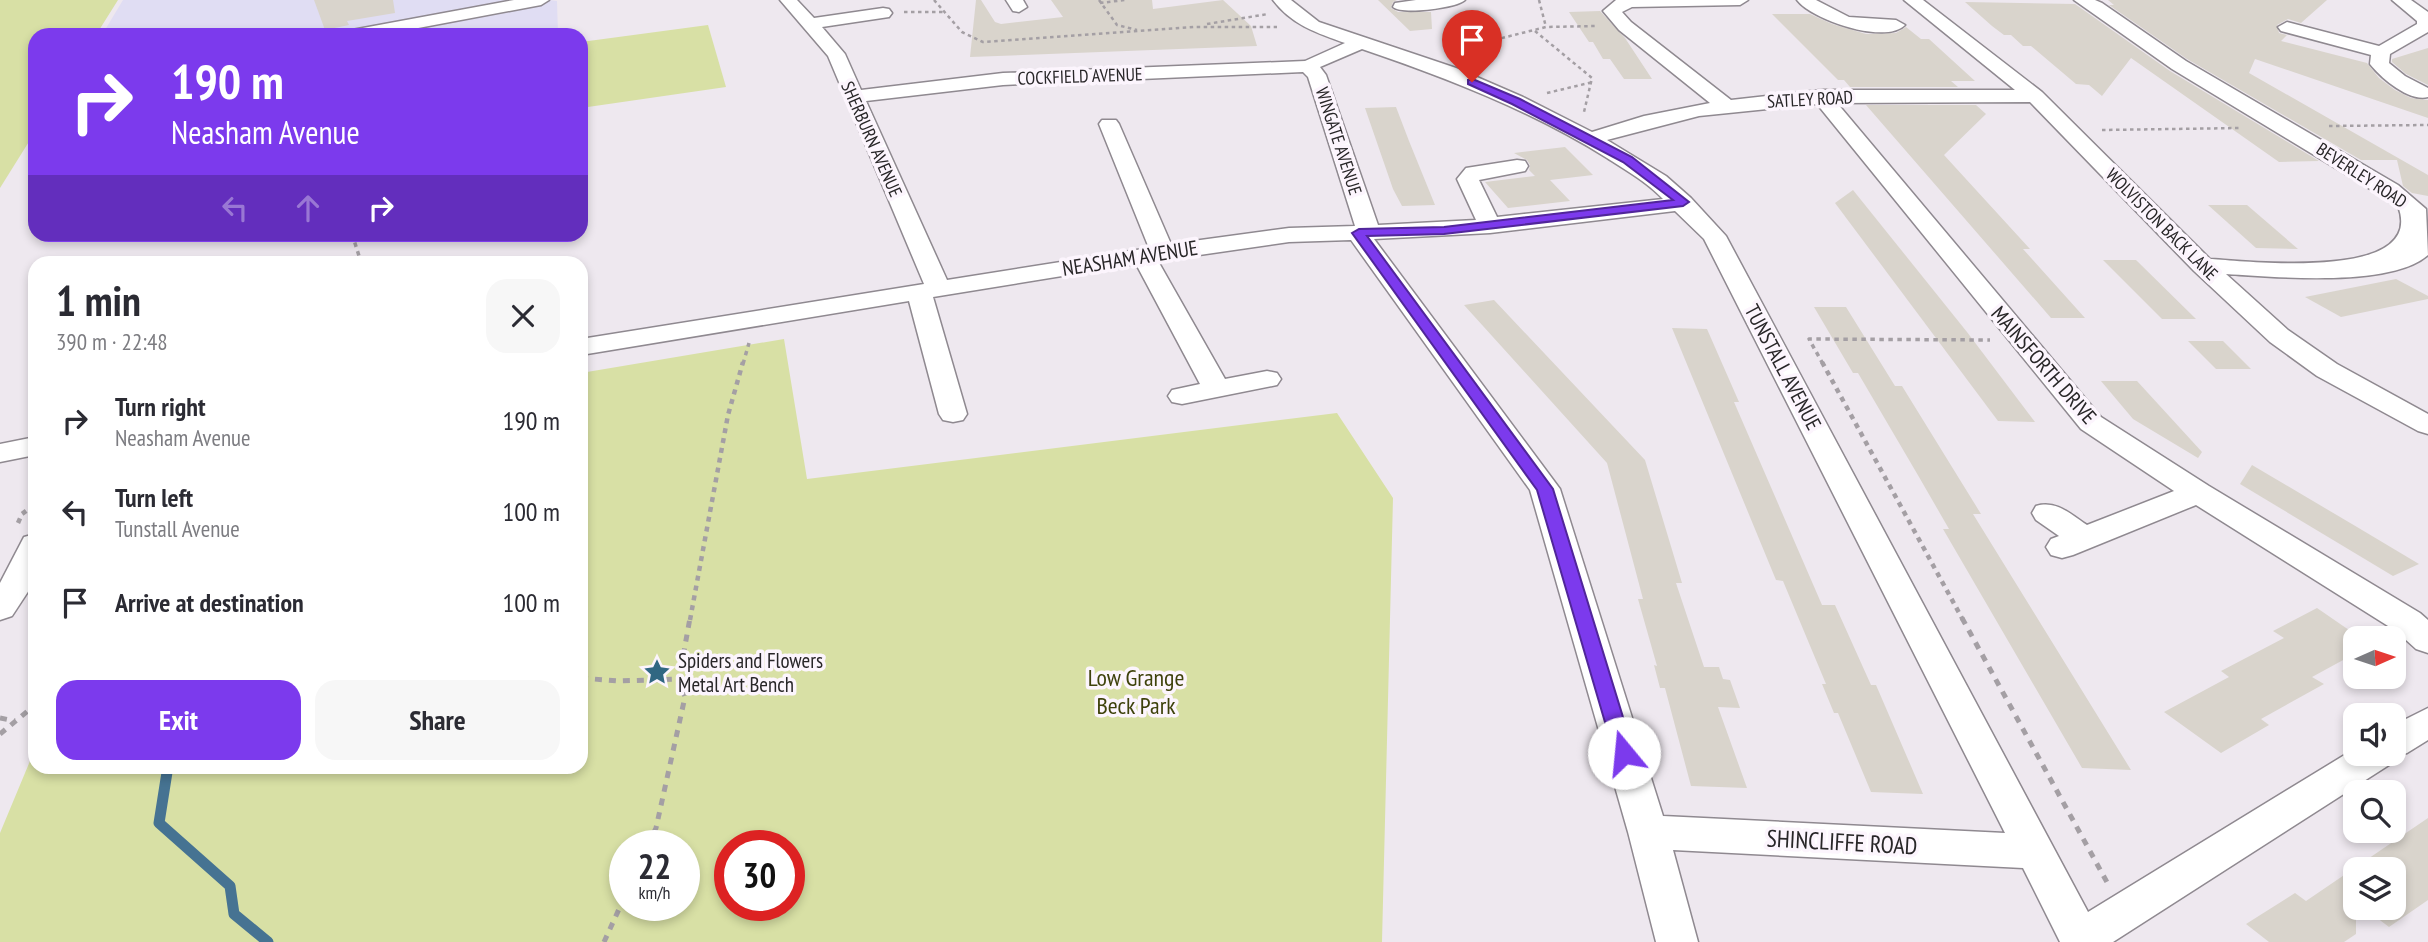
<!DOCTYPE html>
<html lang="en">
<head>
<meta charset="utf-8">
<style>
  body { margin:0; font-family:"PT Sans Narrow",sans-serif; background:#f7f7f7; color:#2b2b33; height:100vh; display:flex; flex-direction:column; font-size:26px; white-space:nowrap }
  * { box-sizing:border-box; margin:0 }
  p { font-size:23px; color:#7c7c81 }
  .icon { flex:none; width:38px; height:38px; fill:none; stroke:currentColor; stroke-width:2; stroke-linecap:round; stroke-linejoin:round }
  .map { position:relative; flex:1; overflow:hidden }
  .panel { position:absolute; left:28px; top:256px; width:560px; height:518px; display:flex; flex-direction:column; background:#fff; border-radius:21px; box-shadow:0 4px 10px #0003 }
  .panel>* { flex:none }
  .hud { position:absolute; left:28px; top:28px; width:560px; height:214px; border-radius:21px; box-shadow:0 4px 10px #0003; background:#7c3aed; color:#fff; overflow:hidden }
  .needle { width:46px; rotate:87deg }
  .fabs { position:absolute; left:2343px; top:626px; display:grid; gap:14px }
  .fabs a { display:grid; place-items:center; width:63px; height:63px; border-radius:14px; background:#fff; box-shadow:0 4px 10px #0003; font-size:35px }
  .speed { position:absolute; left:609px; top:830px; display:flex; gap:14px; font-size:35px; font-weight:700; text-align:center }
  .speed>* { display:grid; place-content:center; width:91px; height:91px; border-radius:50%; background:#fff; box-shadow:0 4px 10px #0003; line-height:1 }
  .speed small { font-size:18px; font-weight:400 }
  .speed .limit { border:10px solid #d22; background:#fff; color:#111 }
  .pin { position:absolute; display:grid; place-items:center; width:60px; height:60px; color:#fff; margin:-72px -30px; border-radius:50% 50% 50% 0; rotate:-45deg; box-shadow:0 0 7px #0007 }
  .pin .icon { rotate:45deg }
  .me { position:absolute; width:77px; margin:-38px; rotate:343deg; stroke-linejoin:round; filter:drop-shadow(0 0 5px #0008) }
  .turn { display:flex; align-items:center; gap:24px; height:147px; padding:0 28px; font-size:32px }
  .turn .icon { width:91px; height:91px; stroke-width:2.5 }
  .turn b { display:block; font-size:49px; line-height:60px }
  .lanes { display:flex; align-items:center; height:66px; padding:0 28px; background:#0003; justify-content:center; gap:35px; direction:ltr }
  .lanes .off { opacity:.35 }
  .round { display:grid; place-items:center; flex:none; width:74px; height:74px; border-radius:21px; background:#f7f7f7 }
  .head { display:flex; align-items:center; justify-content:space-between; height:119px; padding:0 28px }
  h1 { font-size:42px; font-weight:700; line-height:52px }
  .primary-button { display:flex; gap:14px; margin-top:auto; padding:14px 28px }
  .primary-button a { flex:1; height:80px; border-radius:21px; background:#7c3aed; color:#fff; font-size:28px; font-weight:700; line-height:80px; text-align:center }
  .primary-button a+a { background:#f7f7f7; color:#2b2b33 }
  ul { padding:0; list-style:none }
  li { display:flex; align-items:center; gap:21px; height:91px; padding:0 28px }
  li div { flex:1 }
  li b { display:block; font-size:26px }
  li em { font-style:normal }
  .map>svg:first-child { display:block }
  .education { fill:#e0ddf3 }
  .green { fill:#d8e0a5; fill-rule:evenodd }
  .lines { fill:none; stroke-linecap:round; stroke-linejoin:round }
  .stream { stroke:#467392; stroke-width:11 }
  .building { fill:#d9d4cc }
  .minor-casing { stroke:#8f8990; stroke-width:3 }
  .path-far3 { stroke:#a49fa4; stroke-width:2.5; stroke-dasharray:3.5 3.5; stroke-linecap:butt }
  .path-far2 { stroke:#a49fa4; stroke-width:3.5; stroke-dasharray:4.5 4.5; stroke-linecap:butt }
  .path-far1 { stroke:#a49fa4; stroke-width:4.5; stroke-dasharray:5 5; stroke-linecap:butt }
  .path { stroke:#a49fa4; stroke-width:5; stroke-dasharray:7 7; stroke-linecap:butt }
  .minor { fill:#fff; fill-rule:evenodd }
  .route { fill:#7c3aed; stroke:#51269a; stroke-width:2 }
  .labels { text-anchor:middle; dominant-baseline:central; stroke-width:7; stroke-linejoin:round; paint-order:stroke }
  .far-street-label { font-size:18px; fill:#282628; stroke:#fcf5fd }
  .street-label { font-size:21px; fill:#282628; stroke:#fcf5fd }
  .poi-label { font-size:21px; fill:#282628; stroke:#fcf5fd; text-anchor:start }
  .near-park-label { font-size:24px; fill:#3e420b; stroke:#fcf5fd }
  .near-street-label { font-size:24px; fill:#282628; stroke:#fcf5fd }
</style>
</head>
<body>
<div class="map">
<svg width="2428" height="942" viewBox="0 0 2428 942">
  <rect width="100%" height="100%" fill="#eee8ef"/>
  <polygon class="education" points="123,0 549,0 557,1 558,35 265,35 267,28 214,35 102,35"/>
  <g class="green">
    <polygon points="0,0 118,0 96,35 35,35 35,132 0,188"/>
    <polygon points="708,25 726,87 581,108 581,42"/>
    <path d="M784 339 807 479 1337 413 1393 498 1382 942H0V833L35 749V766H581V373ZM625 845H684V905H625ZM730 845H789V905H730Z"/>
  </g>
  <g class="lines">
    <polyline class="stream" points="168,766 159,823 230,886 234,914 268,942"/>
  </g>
  <g class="building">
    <polygon points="314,0 393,0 395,13 347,21 349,25 325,30"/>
    <polygon points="976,0 981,0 995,22 1001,24 1063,17 1051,0 1152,0 1153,9 1223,0 1251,26 1257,46 970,57"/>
    <polygon points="1378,0 1397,0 1393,2 1391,8 1398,12 1431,12 1432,29 1410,31"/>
    <polygon points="2108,0 2327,0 2301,23 2288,19 2277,25 2279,33 2287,35 2281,41 2367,63 2379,78 2395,90 2411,98 2428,100 2428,118 2255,59 2249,73 2428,175 2428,196 2412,193 2403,186 2397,160 2361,160 2187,59 2109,5 2114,5"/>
    <polygon points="1965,2 2075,4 2170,71 2319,161 2279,162 2131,58 2102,96 2089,85 2076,84 2031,46 2023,46 2011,35 2004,35 1992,26"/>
    <polygon points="1600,11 1625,38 1652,79 1624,79 1610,59 1603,59 1593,42 1589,42 1569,12"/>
    <polygon points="1772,14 1810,14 1832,24 1866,34 1896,33 1906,27 1921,39 1929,39 1975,81 1951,81 1958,87 1850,87 1844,80 1838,80"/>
    <polygon points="2428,48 2428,85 2406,74 2392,62 2392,59"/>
    <polygon points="1866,105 1976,105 1986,114 1944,155 2030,249 2023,249 2085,318 2051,318"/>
    <polygon points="1396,107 1409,141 1435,205 1402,206 1393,189 1365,108"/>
    <polygon points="1565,147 1593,175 1550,180 1570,201 1508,208 1485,182 1535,176 1529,170 1530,165 1527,160 1514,153"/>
    <polygon points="1853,190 1967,332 2035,422 1998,421 1835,203"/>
    <polygon points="2208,205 2247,205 2298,249 2256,248"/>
    <polygon points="2103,260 2136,260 2196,319 2162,319"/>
    <polygon points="2396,279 2428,296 2428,299 2341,317 2305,297"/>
    <polygon points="1494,300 1645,460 1682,583 1676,583 1704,667 1719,667 1723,679 1730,680 1740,708 1718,707 1747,788 1691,786 1665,688 1660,688 1654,665 1657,666 1638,599 1643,599 1607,463 1464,305"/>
    <polygon points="1814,307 1846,307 1895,386 1902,386 1981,514 1973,514 2131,770 2082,768 1943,529 1949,529 1919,477 1858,373 1853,373"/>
    <polygon points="1672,328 1707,329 1739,402 1734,402 1822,605 1835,605 1871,685 1876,685 1923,794 1871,792 1838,713 1834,713 1822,684 1826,684 1783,581 1776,580"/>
    <polygon points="2188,341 2223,341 2251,369 2216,369"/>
    <polygon points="2101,381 2137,381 2202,452 2198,458 2133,419"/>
    <polygon points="2252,465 2357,527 2419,564 2393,576 2240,484"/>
    <polygon points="2317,608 2362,639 2356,639 2356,653 2312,677 2324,684 2261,719 2269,725 2221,753 2164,712 2229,677 2221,671 2284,638 2273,631"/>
    <polygon points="2428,818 2428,900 2389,927 2364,908 2394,908 2394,870 2356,870 2356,934 2344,942 2269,942 2246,924 2295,893 2306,901"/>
  </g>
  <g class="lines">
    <defs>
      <g id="minor">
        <polygon points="514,0 549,0 541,5 381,35 343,35 352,30"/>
        <path d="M780 0H797L814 18 883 8 889 9 892 13 889 17 822 27 845 54 861 90 1003 73 1305 61 1345 43C1317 33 1292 25 1273 0H1291L1319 22 1456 68 1523 97 1592 132 1644 116 1710 103 1619 30 1603 11 1616 0H1748L1740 5 1632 7 1622 12 1631 22 1731 100 1821 90H2015L1904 0H1923L2042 92 2210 259C2237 260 2428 284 2398 206L2172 69 2074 0H2095L2102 3 2186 61 2398 185 2426 209 2428 255C2391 288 2275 277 2226 274L2288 330 2337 364 2428 414V434L2418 431 2317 376 2270 342 2194 271 2030 102 1837 103 2101 417 2209 486 2420 613 2428 620V653L2416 649 2396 631 2196 505 2073 555 2062 558 2051 555 2046 547 2051 539 2059 536 2036 520 2032 513 2036 506C2057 500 2070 514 2087 525L2174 491 2081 429 1817 104 1699 116 1607 140 1666 176 1691 198 1726 236 2088 912 2356 748V754H2394V725L2428 708V740L2407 753 2393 757 2389 765 2113 942H2060L2023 868 1673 850 1698 942H1656L1628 832 1530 490 1351 240 1289 242 1158 261 1225 379 1267 371 1277 373 1281 379 1277 385 1182 404 1172 402 1168 396 1172 390 1200 384 1136 264 933 297 967 414 963 420 953 422 943 420 939 414 909 301 581 355V339L924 284 828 56ZM1362 49C1447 78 1530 110 1607 158 1627 171 1647 182 1663 199L1497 217 1479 180 1525 171 1528 166 1525 161 1517 160 1466 168 1457 179 1476 220 1378 225 1326 75 1320 67ZM1303 72 1308 77 1355 226 1289 228 1171 244 1119 124 1116 120H1102L1099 124 1149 248 947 280 866 101 1003 85ZM1675 211 1704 239 2005 833 1663 816 1560 489 1374 239 1490 233Z"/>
        <polygon points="1006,0 1023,0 1027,7 1019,12 1013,11"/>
        <path d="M1416 0H1465C1457 8 1401 15 1393 7L1395 3Z"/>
        <path d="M1797 0H1816L1849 17 1896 20 1905 25C1886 45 1812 20 1797 0Z"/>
        <path d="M2392 0H2411L2428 12V32L2390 54 2389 63 2405 76 2428 88V97C2409 102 2381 78 2370 64L2371 55 2281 31 2278 27 2287 22 2379 46 2417 24V21Z"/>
        <polygon points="35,437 35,455 0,462 0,444"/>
        <polygon points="35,534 35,581 12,616 0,620 0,583 24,537"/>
      </g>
    </defs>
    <use href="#minor" class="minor-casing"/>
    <g class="path-far3">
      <polyline points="934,0 962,32 983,42 1194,27 1277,27"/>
      <polyline points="1099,0 1117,25 1137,30"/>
      <polyline points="1539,0 1546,27"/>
      <polyline points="1100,3 1125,0"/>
      <polyline points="904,12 943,12"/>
      <polyline points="1207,24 1268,14"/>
      <polyline points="1535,31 1592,78 1584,112"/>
      <polyline points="1454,50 1546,27 1597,26"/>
      <polyline points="1547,93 1593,82"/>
      <polyline points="2329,126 2428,125"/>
      <polyline points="2102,130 2240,128"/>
    </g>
    <g class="path-far2">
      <polyline points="352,234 361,262"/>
      <polyline points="743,364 749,343"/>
      <polyline points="1823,364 1809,339 1990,340"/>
    </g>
    <g class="path-far1">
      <polyline points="1822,362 1963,620"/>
      <polyline points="18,523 22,514 35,504"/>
      <polyline points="690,620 728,415 743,362"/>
    </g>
    <g class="path">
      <polyline points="1962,618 2108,884"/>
      <polyline points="581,678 618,681 679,679"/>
      <polyline points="0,718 15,721"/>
      <polyline points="0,734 35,705"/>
      <polyline points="648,845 656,828 685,697 679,679 690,618"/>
      <polyline points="604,942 625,896"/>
    </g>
    <use href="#minor" class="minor"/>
  </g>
  <polygon class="route" points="1468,80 1475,80 1520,99 1632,157 1689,202 1683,206 1444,234 1367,236 1553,489 1634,753 1631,759 1624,761 1617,759 1614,753 1537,490 1352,233 1359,229 1444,227 1673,200 1623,162 1512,104 1468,84"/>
  <defs>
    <symbol id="sight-bare" viewBox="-9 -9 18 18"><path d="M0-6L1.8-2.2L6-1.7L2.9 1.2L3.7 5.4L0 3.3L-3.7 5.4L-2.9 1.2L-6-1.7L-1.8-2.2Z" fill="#306782" stroke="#fcf5fd" stroke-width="2.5" paint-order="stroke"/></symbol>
  </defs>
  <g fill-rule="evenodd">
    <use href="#sight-bare" x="638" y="653" width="38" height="38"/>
  </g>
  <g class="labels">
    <g class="far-street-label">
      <text transform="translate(1080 76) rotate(-2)">COCKFIELD AVENUE</text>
      <text transform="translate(1810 99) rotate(-3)">SATLEY ROAD</text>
      <text transform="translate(872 139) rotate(66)">SHERBURN AVENUE</text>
      <text transform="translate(1339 141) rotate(72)">WINGATE AVENUE</text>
      <text transform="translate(2362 175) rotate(33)">BEVERLEY ROAD</text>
      <text transform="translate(2162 224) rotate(45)">WOLVISTON BACK LANE</text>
    </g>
    <g class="street-label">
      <text transform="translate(1130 258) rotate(-9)">NEASHAM AVENUE</text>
      <text transform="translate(2044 365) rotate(49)">MAINSFORTH DRIVE</text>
      <text transform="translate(1783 367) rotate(62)">TUNSTALL AVENUE</text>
    </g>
    <g class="poi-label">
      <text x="678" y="660">Spiders and Flowers<tspan x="678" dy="24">Metal Art Bench</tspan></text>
    </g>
    <g class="near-park-label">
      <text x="1136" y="677">Low Grange<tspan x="1136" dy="28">Beck Park</tspan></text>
    </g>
    <g class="near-street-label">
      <text transform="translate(1842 842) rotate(3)">SHINCLIFFE ROAD</text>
    </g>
  </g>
</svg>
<div class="fabs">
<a><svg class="needle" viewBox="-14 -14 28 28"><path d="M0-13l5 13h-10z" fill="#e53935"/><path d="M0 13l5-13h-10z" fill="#7c7c81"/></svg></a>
<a><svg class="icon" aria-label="sound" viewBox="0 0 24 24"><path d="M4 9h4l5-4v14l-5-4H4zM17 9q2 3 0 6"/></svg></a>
<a><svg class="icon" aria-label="search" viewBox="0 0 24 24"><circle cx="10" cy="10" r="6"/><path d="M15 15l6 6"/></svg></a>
<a><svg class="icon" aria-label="layers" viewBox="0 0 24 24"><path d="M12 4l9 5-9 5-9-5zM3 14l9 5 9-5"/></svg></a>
</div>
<div class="speed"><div>22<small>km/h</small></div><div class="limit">30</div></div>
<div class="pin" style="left:1472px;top:82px;background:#d93025"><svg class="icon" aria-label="arrive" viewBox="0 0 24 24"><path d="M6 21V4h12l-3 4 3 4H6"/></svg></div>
<svg class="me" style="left:1624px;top:753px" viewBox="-20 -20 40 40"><circle r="19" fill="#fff"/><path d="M0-13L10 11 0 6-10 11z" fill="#7c3aed"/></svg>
<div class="hud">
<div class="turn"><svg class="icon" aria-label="right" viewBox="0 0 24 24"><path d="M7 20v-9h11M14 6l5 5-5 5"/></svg><div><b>190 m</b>Neasham Avenue</div></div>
<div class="lanes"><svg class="icon off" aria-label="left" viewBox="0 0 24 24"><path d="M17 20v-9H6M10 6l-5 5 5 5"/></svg><svg class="icon off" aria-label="ahead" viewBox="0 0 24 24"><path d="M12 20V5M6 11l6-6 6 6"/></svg><svg class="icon" aria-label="right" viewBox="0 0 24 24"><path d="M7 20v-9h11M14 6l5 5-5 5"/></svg></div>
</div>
<section class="panel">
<div class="head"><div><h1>1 min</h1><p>390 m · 22:48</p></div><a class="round"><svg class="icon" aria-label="close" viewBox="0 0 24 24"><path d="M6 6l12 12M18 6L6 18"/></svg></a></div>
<ul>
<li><svg class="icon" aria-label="right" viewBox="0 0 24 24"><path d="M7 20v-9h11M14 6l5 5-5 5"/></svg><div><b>Turn right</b><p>Neasham Avenue</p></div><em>190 m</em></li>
<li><svg class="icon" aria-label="left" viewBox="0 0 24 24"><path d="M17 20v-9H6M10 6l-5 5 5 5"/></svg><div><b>Turn left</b><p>Tunstall Avenue</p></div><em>100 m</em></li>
<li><svg class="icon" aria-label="arrive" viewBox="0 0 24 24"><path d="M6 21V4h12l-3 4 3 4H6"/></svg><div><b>Arrive at destination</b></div><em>100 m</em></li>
</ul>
<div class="primary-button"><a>Exit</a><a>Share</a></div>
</section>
</div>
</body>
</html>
